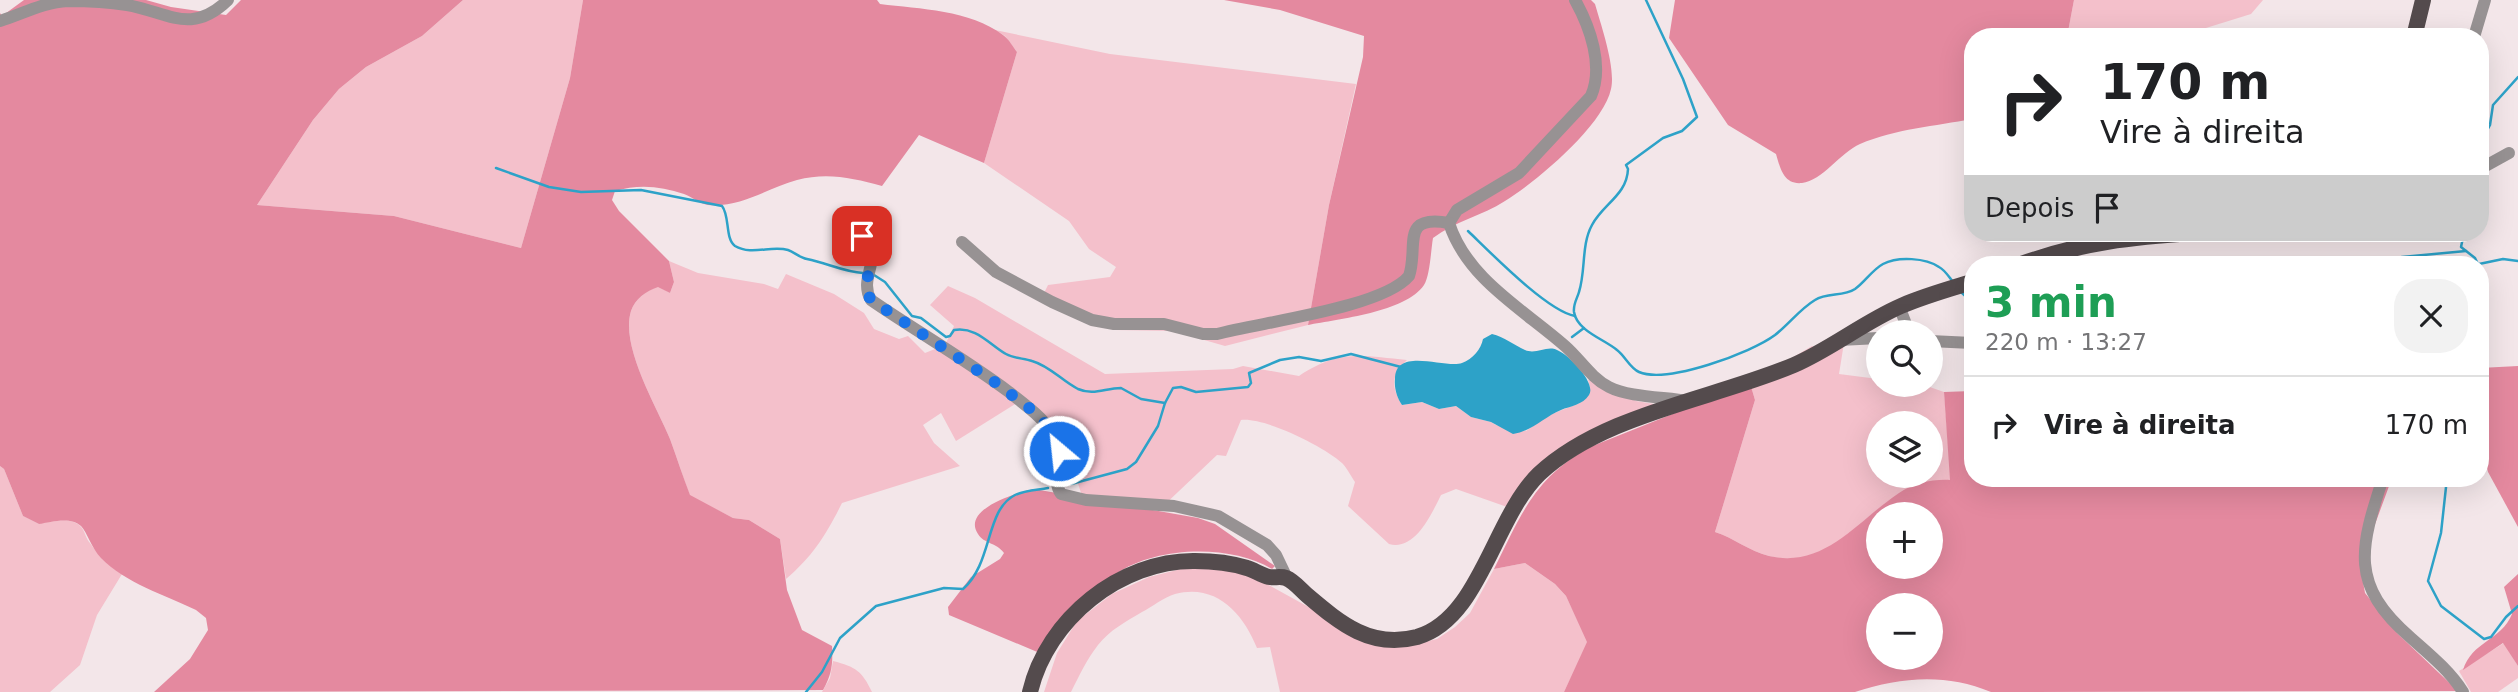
<!DOCTYPE html>
<html lang="pt">
<head>
<meta charset="utf-8">
<style>
  body { margin:0; font-family:"DejaVu Sans",sans-serif; background:#f2f2f2; color:#202124; height:100vh; display:flex; flex-direction:column; font-size:26px; white-space:nowrap }
  * { box-sizing:border-box; margin:0 }
  p { font-size:23px; color:#757577 }
  .icon { flex:none; width:38px; height:38px; fill:none; stroke:currentColor; stroke-width:2; stroke-linecap:round; stroke-linejoin:round }
  .map { position:relative; flex:1; overflow:hidden }
  .sheet { position:absolute; left:1964px; top:256px; width:525px; height:231px; display:flex; flex-direction:column; background:#fff; border-radius:28px; box-shadow:0 7px 28px #0002 }
  .sheet>* { flex:none }
  .hud { position:absolute; left:1964px; top:28px; width:525px; height:214px; border-radius:28px; box-shadow:0 7px 28px #0002; background:#fff; color:#202124; overflow:hidden }
  .buttons { position:absolute; left:1866px; top:320px; display:grid; gap:14px }
  .buttons a { display:grid; place-items:center; width:77px; height:77px; border-radius:50%; background:#fff; box-shadow:0 7px 28px #0002; font-size:35px }
  .pin { position:absolute; display:grid; place-items:center; width:60px; height:60px; color:#fff; margin:-30px; border-radius:14px; box-shadow:0 4px 10px #0006 }
  .me { position:absolute; width:77px; margin:-38px; rotate:332deg; stroke-linejoin:round; filter:drop-shadow(0 0 5px #0008) }
  .turn { display:flex; align-items:center; gap:24px; height:147px; padding:0 21px; font-size:32px }
  .turn .icon { width:91px; height:91px; stroke-width:2.5 }
  .turn b { display:block; font-size:49px; line-height:60px }
  .then { display:flex; align-items:center; height:66px; padding:0 21px; background:#0003; gap:14px; font-size:26px }
  .round { display:grid; place-items:center; flex:none; width:74px; height:74px; border-radius:28px; background:#f2f2f2 }
  .head { display:flex; align-items:center; justify-content:space-between; height:119px; padding:0 21px }
  h1 { font-size:42px; font-weight:700; line-height:52px; color:#1e9e55 }
  ul { padding:0; list-style:none }
  li { display:flex; align-items:center; gap:21px; height:98px; padding:0 21px; border-top:2px solid #e0e0e0 }
  li div { flex:1 }
  li b { display:block; font-size:26px }
  li em { font-style:normal }
  .map>svg:first-child { display:block }
  .green { fill:#f4c0cb; fill-rule:evenodd }
  .forest { fill:#e4899f; fill-rule:evenodd }
  .water { fill:#2da2c8 }
  .lines { fill:none; stroke-linecap:round; stroke-linejoin:round }
  .stream { stroke:#2da2c8; stroke-width:2.5 }
  .minor { stroke:#979293; stroke-width:12 }
  .major { stroke:#544b4d; stroke-width:16 }
  .route { stroke:#1a73e8; stroke-width:12; stroke-dasharray:0 21.6 }
</style>
</head>
<body>
<div class="map">
<svg width="2518" height="692" viewBox="0 0 2518 692">
  <rect width="100%" height="100%" fill="#f3e6e9"/>
  <g class="green">
    <polygon points="463,0 583,0 570,78 521,248 394,216 257,205 313,120 339,89 366,67 422,36"/>
    <polygon points="2074,0 2263,0 2251,14 2177,37 2067,37"/>
    <polygon points="995,30 1110,54 1356,84 1329,205 1308,325 1225,346 1173,331 1115,330 1042,297 1048,285 1110,277 1116,267 1089,249 1069,221 984,163 1017,52 1005,36"/>
    <path d="M669 261 698 273 764 284 778 289 786 274 834 294 864 313 874 329 899 339 908 336 925 353 945 345 954 326 930 305 948 286 975 298 1105 374 1233 369 1243 366 1299 376C1340 349 1361 356 1407 360 1392 375 1390 385 1402 405L1422 402 1439 409 1456 406 1471 417 1491 422 1496 425 1526 431 1549 415 1580 403 1590 387 1588 380 1600 381 1636 401 1660 405 1605 429 1510 508 1456 489 1441 495C1431 515 1415 551 1389 544L1348 506 1355 482C1351 476 1347 468 1342 463 1325 447 1265 417 1241 420L1226 456 1217 455 1159 510 1084 502 1066 447 1020 401 956 441 941 413 923 425 934 443 960 466 842 503C826 535 813 556 786 579L780 539 749 520 733 518 690 496C683 477 677 458 670 439 657 407 620 346 631 311 635 299 646 291 658 286L670 293 674 282Z"/>
    <path d="M1844 343 1839 374 1878 379V385H1924L1944 392 1951 480C1875 477 1847 575 1769 556 1749 551 1734 538 1715 532L1755 400 1750 383 1812 346 1819 349ZM1878 424H1930V476H1878Z"/>
    <path d="M0 466 4 469 23 516 39 524C51 521 73 516 82 528 85 532 86 539 90 543 98 555 110 567 122 574L97 615 80 665 50 692H0Z"/>
    <path d="M1525 563 1555 584 1566 596 1588 642 1564 692H1280L1270 647 1257 648C1243 613 1216 583 1175 594 1164 597 1152 607 1142 612 1125 622 1110 630 1098 645 1087 659 1079 676 1071 692H1044L1057 653 1077 621 1112 594 1149 577 1189 567 1224 568 1256 578 1314 610 1415 644 1437 639 1455 627 1470 613 1494 569Z"/>
    <polygon points="2504,643 2518,666 2518,678 2498,692 2471,692 2459,671"/>
    <path d="M833 661C856 667 862 671 872 692H822L830 678Z"/>
  </g>
  <g class="forest">
    <path d="M24 0H146L171 7 226 15 241 0H463L422 36 366 67 339 89 313 120 257 205 394 216 521 248 570 78 583 0H877L880 4C920 9 970 10 1003 35 1009 39 1013 47 1017 52L984 163 919 135 882 186C853 178 827 172 797 180 768 188 740 208 708 205 700 204 692 197 684 194 661 186 638 184 615 191L612 200 619 211 669 261 674 282 670 293 658 287C646 291 635 299 631 311 620 346 657 407 670 439 677 458 683 477 690 495L733 518 749 520 780 539 787 590 802 630 832 646C833 663 832 675 823 690L154 692 190 659 208 630 206 618 196 610C165 595 125 583 101 558 92 549 87 532 81 526 71 516 50 522 39 524L23 516 4 469 0 466V13L2 16Z"/>
    <path d="M1224 0H1591L1595 4C1601 25 1616 68 1611 89 1603 126 1537 181 1505 201 1482 216 1455 221 1433 238 1431 249 1430 276 1424 285 1406 312 1338 319 1308 325L1329 205 1363 57 1364 36 1280 10Z"/>
    <path d="M1675 0H2074L2067 37H1972V119C1936 126 1895 129 1860 144 1841 152 1822 181 1802 183 1783 185 1780 167 1776 154L1728 125 1669 38Z"/>
    <polygon points="2518,366 2518,527 2488,472 2480,441 2480,368"/>
    <path d="M1750 383 1755 400 1715 532C1734 538 1749 551 1769 556 1825 569 1858 520 1899 493 1914 483 1933 479 1950 480L1944 392 1972 391V478H2392L2360 565 2365 593 2398 634 2458 691 1991 692C1946 673 1900 677 1855 692H1564L1587 642 1566 596 1555 584 1525 563 1494 569C1521 515 1534 478 1590 447ZM1878 514H1930V567H1878ZM1878 606H1930V658H1878Z"/>
    <path d="M1034 489 1198 518 1215 524 1275 566 1272 569C1230 544 1156 546 1116 574 1107 580 1100 590 1094 598 1077 617 1060 636 1042 654L949 615 948 607 971 577 1000 559 1004 553C996 542 984 544 978 534 961 509 1018 492 1034 489Z"/>
    <path d="M2518 574V666L2503 643 2463 670C2472 641 2501 641 2512 614L2504 587Z"/>
  </g>
  <path class="water" d="M1492 334C1504 337 1514 345 1525 350 1536 355 1547 345 1557 350 1568 354 1597 383 1589 395 1583 405 1570 406 1561 410 1544 417 1532 431 1513 434L1491 422 1471 417 1456 406 1439 409 1422 402 1402 405C1397 398 1394 388 1395 379 1395 346 1446 369 1462 363 1473 359 1481 349 1483 339Z"/>
  <g class="lines">
    <g class="stream">
      <path d="M1646 0 1683 79 1697 117 1682 131 1663 138 1626 165 1628 169C1627 195 1603 204 1592 225 1581 245 1586 270 1579 292 1577 299 1573 304 1574 312 1577 331 1604 339 1617 350 1625 356 1630 368 1639 372 1667 384 1751 353 1775 335 1789 324 1800 309 1815 300 1827 292 1843 297 1855 289 1865 282 1872 270 1883 264 1898 256 1926 258 1939 267 1945 270 1949 277 1953 282"/>
      <polyline points="2480,153 2483,138 2490,125 2493,105 2518,77"/>
      <polyline points="2480,158 2480,162"/>
      <path d="M496 168 549 187 581 192 641 190 722 206C730 216 725 239 735 246 752 256 771 245 788 250 794 252 800 258 807 259 827 263 844 272 863 273"/>
      <polyline points="2480,193 2486,173"/>
      <path d="M1468 231C1490 252 1547 311 1575 316"/>
      <polyline points="2464,233 2461,247 2475,258 2478,264"/>
      <polyline points="2378,264 2402,257 2466,251"/>
      <polyline points="2479,264 2503,259 2518,261"/>
      <path d="M874 275 885 282 912 316 921 318 946 337 950 336 954 330C976 326 990 345 1006 354 1015 359 1024 358 1032 361 1050 366 1062 381 1078 389 1094 396 1105 388 1121 388L1141 399 1165 403"/>
      <polyline points="1962,293 1972,302"/>
      <polyline points="1572,337 1584,328"/>
      <polyline points="2447,478 2441,533 2428,581 2441,606 2484,639 2491,637 2506,617 2518,606"/>
      <polyline points="1071,484 1127,469 1136,462 1158,426 1165,403 1173,388 1181,387 1196,392 1248,387 1251,383 1249,373 1280,360 1299,357 1321,361 1351,354 1401,367"/>
      <path d="M806 692 822 672 840 638 876 606 944 588 963 589C993 563 985 510 1015 495 1025 490 1037 490 1048 488"/>
    </g>
    <g class="minor">
      <path d="M1575 0C1590 27 1604 66 1591 96L1519 173 1457 210 1449 223C1467 279 1523 309 1565 346 1580 359 1591 378 1609 387 1628 397 1665 397 1688 401"/>
      <path d="M0 21C23 14 43 2 68 1 87 1 108 2 127 5 168 12 191 36 228 0"/>
      <polyline points="2474,37 2485,0"/>
      <polyline points="2480,169 2509,153"/>
      <path d="M847 230C896 250 855 273 871 300 916 331 965 359 1009 392 1024 404 1041 416 1052 432 1065 451 1049 476 1061 494L1086 500 1174 506 1218 516 1267 545 1276 555 1287 578"/>
      <path d="M962 242 996 272 1052 302 1092 320 1114 324H1164L1203 334H1217C1261 322 1382 308 1409 276 1419 247 1399 214 1449 223"/>
      <polyline points="1899,306 1909,332"/>
      <polyline points="1840,340 1878,338"/>
      <polyline points="1930,341 1972,343"/>
      <path d="M2383 478C2360 548 2349 585 2411 638 2429 654 2450 671 2463 692"/>
    </g>
    <g class="major">
      <polyline points="2414,37 2423,0"/>
      <path d="M2021 264C2084 242 2131 237 2196 233"/>
      <path d="M1030 692C1047 619 1121 560 1195 561 1212 561 1231 563 1247 568 1254 570 1261 575 1269 577 1274 578 1281 576 1286 578 1294 581 1302 591 1308 596 1341 624 1371 649 1417 637 1480 619 1493 519 1539 474 1603 414 1714 399 1794 365 1831 349 1864 322 1901 306 1924 296 1949 289 1972 282"/>
    </g>
  </g>
  <g class="lines">
    <path class="route" d="M862 236C883 253 858 280 871 300L992 380 1032 410 1052 431 1058 442 1059 451"/>
  </g>
</svg>
<div class="buttons">
<a><svg class="icon" aria-label="search" viewBox="0 0 24 24"><circle cx="10" cy="10" r="6"/><path d="M15 15l6 6"/></svg></a>
<a><svg class="icon" aria-label="layers" viewBox="0 0 24 24"><path d="M12 4l9 5-9 5-9-5zM3 14l9 5 9-5"/></svg></a>
<a>+</a>
<a>−</a>
</div>
<div class="pin" style="left:862px;top:236px;background:#d93025"><svg class="icon" aria-label="arrive" viewBox="0 0 24 24"><path d="M6 21V4h12l-3 4 3 4H6"/></svg></div>
<svg class="me" style="left:1059px;top:451px" viewBox="-20 -20 40 40"><circle r="17" fill="#1a73e8" stroke="#fff" stroke-width="3"/><path d="M0-11L8 9 0 5-8 9z" fill="#fff"/></svg>
<div class="hud">
<div class="turn"><svg class="icon" aria-label="right" viewBox="0 0 24 24"><path d="M7 20v-9h11M14 6l5 5-5 5"/></svg><div><b>170 m</b>Vire à direita</div></div>
<div class="then">Depois<svg class="icon" aria-label="arrive" viewBox="0 0 24 24"><path d="M6 21V4h12l-3 4 3 4H6"/></svg></div>
</div>
<section class="sheet">
<div class="head"><div><h1>3 min</h1><p>220 m · 13:27</p></div><a class="round"><svg class="icon" aria-label="close" viewBox="0 0 24 24"><path d="M6 6l12 12M18 6L6 18"/></svg></a></div>
<ul>
<li><svg class="icon" aria-label="right" viewBox="0 0 24 24"><path d="M7 20v-9h11M14 6l5 5-5 5"/></svg><div><b>Vire à direita</b></div><em>170 m</em></li>
</ul>
</section>
</div>
</body>
</html>
